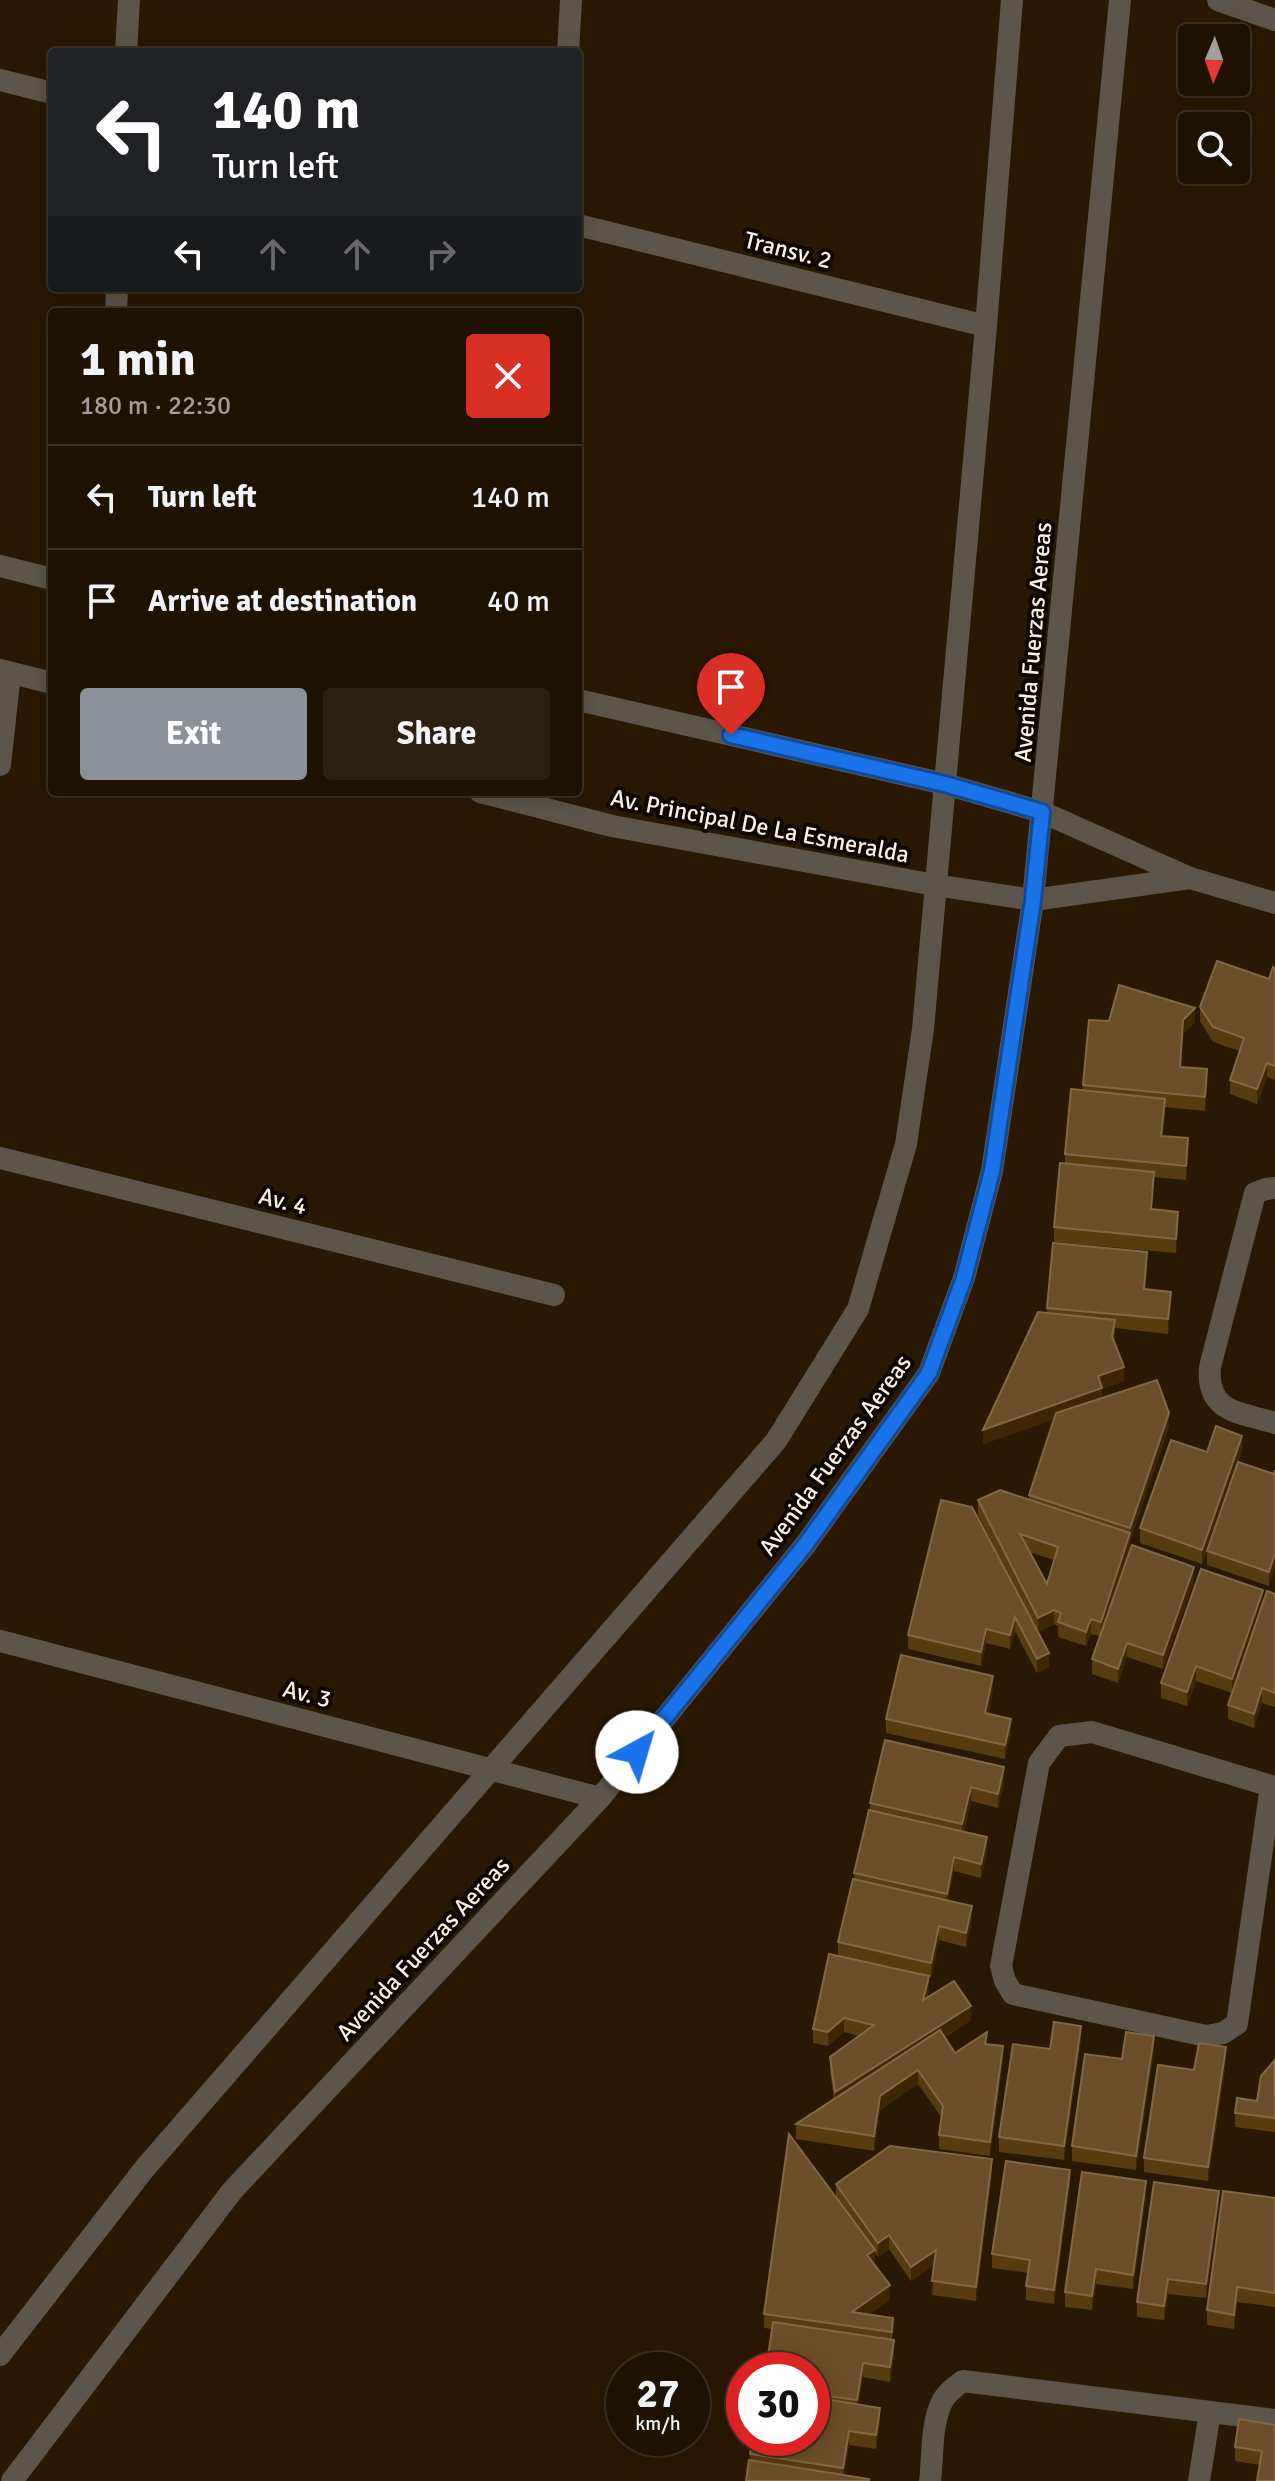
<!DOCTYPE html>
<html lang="en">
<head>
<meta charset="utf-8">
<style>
  body { margin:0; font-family:Signika,sans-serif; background:#2d2011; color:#f1f3f6; height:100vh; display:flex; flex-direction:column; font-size:30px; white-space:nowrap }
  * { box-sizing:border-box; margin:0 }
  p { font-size:26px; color:#a29e99 }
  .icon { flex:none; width:44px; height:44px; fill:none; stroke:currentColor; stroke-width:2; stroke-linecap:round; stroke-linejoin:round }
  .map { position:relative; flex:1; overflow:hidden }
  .side { position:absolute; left:48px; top:308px; width:534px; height:488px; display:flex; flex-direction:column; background:#201202; border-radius:8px; box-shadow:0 4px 20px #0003,0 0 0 2px #3d3224 }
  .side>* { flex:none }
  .banner { position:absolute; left:48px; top:48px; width:534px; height:244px; border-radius:8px; box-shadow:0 4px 20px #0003,0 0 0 2px #3d3224; background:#202124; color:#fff; overflow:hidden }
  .needle { width:52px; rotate:182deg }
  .fabs { position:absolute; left:1178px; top:24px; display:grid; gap:16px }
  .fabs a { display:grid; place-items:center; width:72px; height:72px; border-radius:8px; background:#201202; box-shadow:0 4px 20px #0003,0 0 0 2px #3d3224; font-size:40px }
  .speed { position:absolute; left:606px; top:2352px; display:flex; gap:16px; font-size:40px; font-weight:700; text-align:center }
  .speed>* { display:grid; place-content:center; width:104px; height:104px; border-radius:50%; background:#201202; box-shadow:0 4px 20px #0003,0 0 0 2px #3d3224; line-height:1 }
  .speed small { font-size:20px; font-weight:400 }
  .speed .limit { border:12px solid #d22; background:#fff; color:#111 }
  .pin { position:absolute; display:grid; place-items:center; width:68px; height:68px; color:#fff; margin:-82px -34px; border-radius:50% 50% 50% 0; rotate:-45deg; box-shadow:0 0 8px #0007 }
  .pin .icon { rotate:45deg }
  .me { position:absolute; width:88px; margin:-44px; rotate:39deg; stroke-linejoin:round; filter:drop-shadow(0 0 6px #0008) }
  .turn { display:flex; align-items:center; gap:28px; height:168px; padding:0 32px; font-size:36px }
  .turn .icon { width:104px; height:104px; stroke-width:2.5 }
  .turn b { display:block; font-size:56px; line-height:68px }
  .lanes { display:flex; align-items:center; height:76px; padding:0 32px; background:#0003; justify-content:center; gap:40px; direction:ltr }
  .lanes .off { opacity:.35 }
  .round { display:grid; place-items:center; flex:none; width:84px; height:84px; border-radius:8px; background:#2d2011 }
  .summary { display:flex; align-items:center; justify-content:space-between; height:136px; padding:0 32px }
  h1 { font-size:48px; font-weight:700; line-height:60px }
  .button { display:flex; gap:16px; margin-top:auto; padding:16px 32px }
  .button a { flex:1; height:92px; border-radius:8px; background:#8c9099; color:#fff; font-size:32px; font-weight:700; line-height:92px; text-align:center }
  .button a+a { background:#2d2011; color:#f1f3f6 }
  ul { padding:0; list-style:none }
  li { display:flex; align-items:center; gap:24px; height:104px; padding:0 32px; border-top:2px solid #3d3224 }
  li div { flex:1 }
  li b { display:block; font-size:30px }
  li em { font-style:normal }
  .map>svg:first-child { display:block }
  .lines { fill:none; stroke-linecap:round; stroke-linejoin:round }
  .minor { stroke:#5d554a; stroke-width:22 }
  .wall { fill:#593b10; fill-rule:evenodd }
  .shaded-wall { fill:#3f2501 }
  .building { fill:#6b4e27; stroke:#826844; stroke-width:2; fill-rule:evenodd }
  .route-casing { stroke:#114b97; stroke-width:20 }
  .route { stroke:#1a73e8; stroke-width:14 }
  .labels { text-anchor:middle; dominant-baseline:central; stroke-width:8; stroke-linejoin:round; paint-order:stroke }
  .street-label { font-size:24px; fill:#fef1e3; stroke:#0d0601 }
</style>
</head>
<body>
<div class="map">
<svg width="1275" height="2481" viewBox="0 0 1275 2481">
  <rect width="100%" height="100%" fill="#2a1802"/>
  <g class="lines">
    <g class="minor">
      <polyline points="1218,0 1275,20"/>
      <polyline points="126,52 129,0"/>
      <polyline points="568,52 571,0"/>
      <polyline points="0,80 52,93"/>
      <polyline points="578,225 986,326"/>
      <polyline points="116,312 117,288"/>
      <polyline points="0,566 52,579"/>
      <polyline points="0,670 52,683"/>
      <polyline points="578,700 945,784 1042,812 1190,878 1275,903"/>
      <polyline points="0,765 10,673"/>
      <polyline points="480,792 612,826 935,885 1033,900 1190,878"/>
      <polyline points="0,1158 554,1295"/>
      <path d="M1275 1188 1266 1189 1255 1193 1210 1367C1206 1413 1240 1412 1275 1423"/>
      <polyline points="0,1641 600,1798"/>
      <polyline points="1271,1786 1237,2024 1223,2033 1206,2036 1013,1994 1005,1981 1001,1966 1039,1763 1059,1736 1092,1732 1271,1786 1275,1787"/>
      <polyline points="0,2355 145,2168 776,1441 858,1309 906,1144 923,1029 986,326 1012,0"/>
      <polyline points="12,2481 232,2191 600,1798 806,1544 929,1373 964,1278 992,1171 1033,900 1120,0"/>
      <path d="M930 2481C933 2457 931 2426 941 2404 945 2394 954 2387 963 2381L1275 2420"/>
      <polyline points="1199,2481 1210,2412"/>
    </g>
  </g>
  <g class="wall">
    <polygon points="1275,968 1275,1080 1267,1077 1257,1104 1230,1094 1230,1080 1240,1051 1213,1042 1200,1021 1200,1007 1269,979"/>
    <polygon points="1195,1022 1183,1034 1181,1067 1207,1084 1205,1111 1165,1107 1163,1136 1188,1153 1186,1180 1154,1177 1152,1209 1178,1226 1176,1253 1054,1242 1054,1227 1065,1163 1065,1154 1083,1091 1083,1085"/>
    <path d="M1147 1267 1145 1290 1171 1306 1168 1334 1115 1328 1114 1340 1124 1381 1102 1389V1398L1169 1427 1130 1542V1547L1112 1602 1194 1581 1163 1669 1127 1657 1118 1683 1092 1674V1659L1100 1636 1091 1634 1086 1646 1058 1637V1626L1054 1624 1038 1632 1049 1667 1037 1673 1015 1631 1010 1649 986 1643 981 1666 908 1649V1635L941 1500 1033 1623 978 1515V1500H1029V1495L1054 1419 983 1444 1047 1313V1308ZM1029 1552 1054 1560 1047 1584Z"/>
    <polygon points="1242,1450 1202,1564 1140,1543 1140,1528 1207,1452"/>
    <polygon points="1274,1474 1269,1586 1207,1565 1207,1551"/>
    <polygon points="1275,1594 1275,1707 1262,1703 1254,1728 1228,1719 1228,1705 1232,1693 1196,1681 1187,1706 1161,1698 1161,1683"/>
    <polygon points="993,1690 988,1714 1011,1733 1005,1759 886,1733 886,1719"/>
    <polygon points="1004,1781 998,1808 971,1801 964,1831 987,1851 981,1878 954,1871 948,1900 972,1920 966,1947 939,1940 931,1977 929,1977 929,1990 927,1998 971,2020 945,2037 955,2053 987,2044 1003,2060 990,2156 939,2149 939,2135 942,2118 918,2084 880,2110 874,2151 796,2139 796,2124 834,2099 830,2071 830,2057 859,2036 844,2032 828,2046 813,2043 813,2029 838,1956 838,1942 854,1880 854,1873 870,1810 870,1803"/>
    <polygon points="1081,2040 1064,2160 999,2152 999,2137 1050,2049"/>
    <polygon points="1154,2051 1136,2170 1072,2161 1072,2146 1122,2059"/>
    <polygon points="1226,2062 1208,2181 1144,2172 1144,2158 1194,2070"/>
    <polygon points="1275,2062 1275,2132 1235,2127 1235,2113 1257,2101"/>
    <polygon points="992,2173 976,2301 932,2295 934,2265 911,2281 889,2249 878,2257 875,2253 875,2264 890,2300 869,2314 893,2332 892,2340 894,2354 890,2382 863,2377 858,2404 880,2422 876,2449 849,2445 844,2475 750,2460 750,2454 812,2438 812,2370 772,2329 764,2328 764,2314 836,2197 836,2184"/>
    <polygon points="1070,2184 1054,2304 1026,2300 1026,2286 1028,2273 992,2268 992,2254"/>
    <polygon points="1146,2196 1133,2289 1096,2284 1092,2310 1065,2307 1065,2292"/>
    <polygon points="1275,2198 1275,2307 1237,2302 1234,2329 1207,2325 1207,2310"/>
    <polygon points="1219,2206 1206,2298 1168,2294 1164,2320 1137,2317 1137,2302"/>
    <polygon points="1275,2425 1260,2465 1235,2461 1235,2447"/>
  </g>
  <g class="shaded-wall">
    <polygon points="1195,1008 1195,1022 1183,1034 1180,1081 1183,1020"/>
    <polygon points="1267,1063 1267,1077 1257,1104 1257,1089"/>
    <polygon points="1207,1069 1207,1084 1205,1111 1205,1097"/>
    <polygon points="1165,1099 1165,1113 1161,1150 1161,1136"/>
    <polygon points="1188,1138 1188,1153 1186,1180 1186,1166"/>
    <polygon points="1178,1212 1178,1226 1176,1253 1176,1239"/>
    <polygon points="1147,1252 1147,1267 1144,1304 1144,1289"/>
    <polygon points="1171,1292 1171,1306 1168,1334 1168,1319"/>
    <polygon points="1124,1367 1124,1381 1102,1389 1102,1403 983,1444 983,1430 1098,1376"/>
    <polygon points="1169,1413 1169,1427 1130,1542 1130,1528"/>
    <polygon points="1242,1436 1242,1450 1202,1564 1202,1550"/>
    <polygon points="1130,1533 1130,1547 1101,1637 1101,1622"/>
    <polygon points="1275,1553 1275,1567 1269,1586 1269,1572"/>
    <polygon points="1194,1567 1194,1581 1163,1669 1163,1655"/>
    <polygon points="1263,1590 1263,1604 1232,1693 1232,1679"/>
    <polygon points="1054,1610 1054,1624 1038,1632 1038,1618"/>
    <polygon points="1015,1617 1015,1631 1010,1649 1010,1635"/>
    <polygon points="1091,1619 1091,1634 1086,1646 1086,1632"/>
    <polygon points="986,1629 986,1643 981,1666 981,1652"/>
    <polygon points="1127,1643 1127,1657 1118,1683 1118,1669"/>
    <polygon points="1049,1653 1049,1667 1037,1673 1037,1659"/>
    <polygon points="1196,1666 1196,1681 1187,1706 1187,1692"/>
    <polygon points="993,1676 993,1690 985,1727 985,1713"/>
    <polygon points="1262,1688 1262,1703 1254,1728 1254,1714"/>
    <polygon points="1011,1719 1011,1733 1005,1759 1005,1745"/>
    <polygon points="1004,1767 1004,1781 998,1808 998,1794"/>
    <polygon points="971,1787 971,1801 962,1838 962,1824"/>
    <polygon points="987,1837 987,1851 981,1878 981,1864"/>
    <polygon points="954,1857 954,1871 947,1908 947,1894"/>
    <polygon points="972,1906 972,1920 966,1947 966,1933"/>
    <polygon points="939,1926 939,1940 931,1977 931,1963"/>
    <polygon points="929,1976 929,1990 923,2015 923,2000"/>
    <polygon points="971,2006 971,2020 835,2106 835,2092"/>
    <polygon points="844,2018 844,2032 828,2046 828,2032"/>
    <polygon points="1081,2026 1081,2040 1064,2160 1064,2146"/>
    <polygon points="1154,2036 1154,2051 1136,2170 1136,2156"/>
    <polygon points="1003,2046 1003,2060 990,2156 990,2142"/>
    <polygon points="1226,2047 1226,2062 1208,2181 1208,2167"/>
    <polygon points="918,2070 918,2084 880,2110 874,2151 874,2136 880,2096"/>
    <polygon points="992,2159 992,2173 976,2301 976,2287"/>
    <polygon points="1070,2170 1070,2184 1054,2304 1054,2290"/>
    <polygon points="1146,2181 1146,2196 1133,2289 1133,2275"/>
    <polygon points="1219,2191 1219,2206 1206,2298 1206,2284"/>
    <polygon points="889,2235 889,2249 878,2257 878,2243"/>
    <polygon points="875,2250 875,2264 867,2255"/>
    <polygon points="936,2250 936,2264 911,2281 911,2267"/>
    <polygon points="1096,2269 1096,2284 1092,2310 1092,2296"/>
    <polygon points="1168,2279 1168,2294 1164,2320 1164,2306"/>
    <polygon points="890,2285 890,2300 852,2326 852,2312"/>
    <polygon points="1237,2287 1237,2302 1234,2329 1234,2315"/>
    <polygon points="894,2340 894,2354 890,2382 890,2367"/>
    <polygon points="863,2363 863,2377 857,2415 857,2400"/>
    <polygon points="880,2408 880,2422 876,2449 876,2435"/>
    <polygon points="849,2431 849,2445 843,2481 843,2468"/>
  </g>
  <g class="building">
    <polygon points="1217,961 1269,979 1273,967 1275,968 1275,1066 1267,1063 1257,1089 1230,1080 1244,1038 1213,1027 1200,1007"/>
    <polygon points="1119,985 1195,1008 1183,1020 1180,1067 1207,1069 1205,1097 1083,1085 1089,1020 1109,1021"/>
    <polygon points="1071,1089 1165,1099 1161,1136 1188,1138 1186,1166 1065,1154"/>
    <polygon points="1060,1163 1154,1172 1151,1209 1178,1212 1176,1239 1054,1227"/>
    <polygon points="1053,1243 1147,1252 1144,1289 1171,1292 1168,1319 1047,1308"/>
    <polygon points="1038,1312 1115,1320 1112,1336 1124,1367 1098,1376 1102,1388 983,1430"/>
    <polygon points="1157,1380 1169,1413 1130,1528 1029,1495 1056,1413"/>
    <polygon points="1216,1426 1242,1436 1202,1550 1140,1528 1171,1440 1207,1452"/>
    <polygon points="1238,1462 1274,1474 1275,1470 1275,1553 1269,1572 1207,1551"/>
    <path d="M1000 1490 1130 1533 1101 1622 1091 1619 1086 1632 1058 1622 1061 1613 1054 1610 1038 1618 978 1500ZM1020 1534 1058 1547 1047 1584Z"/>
    <polygon points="941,1500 972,1507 1049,1653 1037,1659 1015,1617 1010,1635 986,1629 981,1652 908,1635"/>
    <polygon points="1132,1545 1194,1567 1163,1655 1127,1643 1118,1669 1092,1659"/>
    <polygon points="1201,1569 1263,1590 1232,1679 1196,1666 1187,1692 1161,1683"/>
    <polygon points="1267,1591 1275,1594 1275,1693 1262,1688 1254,1714 1228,1705"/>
    <polygon points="901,1655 993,1676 985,1713 1011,1719 1005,1745 886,1719"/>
    <polygon points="885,1740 1004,1767 998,1794 971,1787 962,1824 870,1803"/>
    <polygon points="869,1810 987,1837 981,1864 954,1857 947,1894 854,1873"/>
    <polygon points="853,1879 972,1906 966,1933 939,1926 931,1963 838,1942"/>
    <polygon points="829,1954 929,1976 923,2000 954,1981 971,2006 835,2092 830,2057 874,2025 844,2018 828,2032 813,2029"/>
    <polygon points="1054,2022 1081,2026 1064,2146 999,2137 1013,2044 1050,2049"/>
    <polygon points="940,2030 955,2053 987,2032 985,2044 1003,2046 990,2142 939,2135 943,2106 918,2070 880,2096 874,2136 796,2124"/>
    <polygon points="1126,2032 1154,2036 1136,2156 1072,2146 1085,2054 1122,2059"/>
    <polygon points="1199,2043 1226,2047 1208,2167 1144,2158 1158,2065 1194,2070"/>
    <polygon points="1274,2061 1275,2118 1235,2113 1237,2098 1257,2101 1261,2076"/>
    <polygon points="789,2134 875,2250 867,2255 890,2285 852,2312 893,2318 892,2332 764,2314"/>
    <polygon points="890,2146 992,2159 976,2287 932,2281 936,2250 911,2267 889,2235 878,2243 836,2184"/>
    <polygon points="1006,2161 1070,2170 1054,2290 1026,2286 1030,2260 992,2254"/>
    <polygon points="1082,2172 1146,2181 1133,2275 1096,2269 1092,2296 1065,2292"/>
    <polygon points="1154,2182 1219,2191 1206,2284 1168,2279 1164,2306 1137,2302"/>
    <polygon points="1223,2191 1275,2198 1275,2293 1237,2287 1234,2315 1207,2310"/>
    <polygon points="773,2322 894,2340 890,2367 863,2363 857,2400 812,2394 812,2370 766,2370"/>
    <polygon points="812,2397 880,2408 876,2435 849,2431 843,2468 750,2454 752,2438 812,2438"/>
    <polygon points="1239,2419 1275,2425 1275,2481 1257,2481 1262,2451 1235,2447"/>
    <polygon points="749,2460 869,2479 869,2481 746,2481"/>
  </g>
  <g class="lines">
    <defs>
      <polyline id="route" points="637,1752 806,1544 929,1373 964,1278 992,1171 1033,900 1042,812 945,784 731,735"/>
    </defs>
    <use href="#route" class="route-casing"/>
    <use href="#route" class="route"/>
  </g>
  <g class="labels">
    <g class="street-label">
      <text transform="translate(788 250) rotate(14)">Transv. 2</text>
      <text transform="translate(1033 642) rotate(-85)">Avenida Fuerzas Aereas</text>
      <text transform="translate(760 826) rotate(11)">Av. Principal De La Esmeralda</text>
      <text transform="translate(283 1201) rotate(14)">Av. 4</text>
      <text transform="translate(835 1455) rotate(-54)">Avenida Fuerzas Aereas</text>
      <text transform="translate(307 1694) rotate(14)">Av. 3</text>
      <text transform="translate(423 1949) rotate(-47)">Avenida Fuerzas Aereas</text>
    </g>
  </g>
</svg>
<div class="fabs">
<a><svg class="needle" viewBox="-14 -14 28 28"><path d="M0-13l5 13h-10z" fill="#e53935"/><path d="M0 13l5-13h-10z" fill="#a29e99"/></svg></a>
<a><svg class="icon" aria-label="search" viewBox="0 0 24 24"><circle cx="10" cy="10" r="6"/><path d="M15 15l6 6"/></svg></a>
</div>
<div class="speed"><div>27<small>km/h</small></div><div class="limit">30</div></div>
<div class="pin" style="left:731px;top:735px;background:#d93025"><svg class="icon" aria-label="arrive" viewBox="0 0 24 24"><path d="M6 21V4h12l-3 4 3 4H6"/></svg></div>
<svg class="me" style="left:637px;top:1752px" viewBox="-20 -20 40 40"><circle r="19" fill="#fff"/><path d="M0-13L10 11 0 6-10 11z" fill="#1a73e8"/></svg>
<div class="banner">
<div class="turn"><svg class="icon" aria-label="left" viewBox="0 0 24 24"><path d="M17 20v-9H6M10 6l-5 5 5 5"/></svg><div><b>140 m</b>Turn left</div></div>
<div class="lanes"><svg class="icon" aria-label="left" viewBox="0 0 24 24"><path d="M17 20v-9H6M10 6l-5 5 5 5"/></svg><svg class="icon off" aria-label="ahead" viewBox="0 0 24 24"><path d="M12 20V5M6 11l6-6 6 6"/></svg><svg class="icon off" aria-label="ahead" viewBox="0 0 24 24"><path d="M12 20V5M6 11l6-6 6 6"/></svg><svg class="icon off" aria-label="right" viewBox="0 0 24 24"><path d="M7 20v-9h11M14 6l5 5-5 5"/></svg></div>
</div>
<section class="side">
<div class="summary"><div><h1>1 min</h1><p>180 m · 22:30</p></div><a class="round" style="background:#d93025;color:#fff"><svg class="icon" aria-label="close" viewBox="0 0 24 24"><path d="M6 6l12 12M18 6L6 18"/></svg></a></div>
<ul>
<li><svg class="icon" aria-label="left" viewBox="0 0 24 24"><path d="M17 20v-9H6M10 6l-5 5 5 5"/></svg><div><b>Turn left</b></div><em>140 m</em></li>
<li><svg class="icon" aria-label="arrive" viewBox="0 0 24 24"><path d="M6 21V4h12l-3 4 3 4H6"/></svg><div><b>Arrive at destination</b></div><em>40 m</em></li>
</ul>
<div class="button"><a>Exit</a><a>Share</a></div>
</section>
</div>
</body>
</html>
